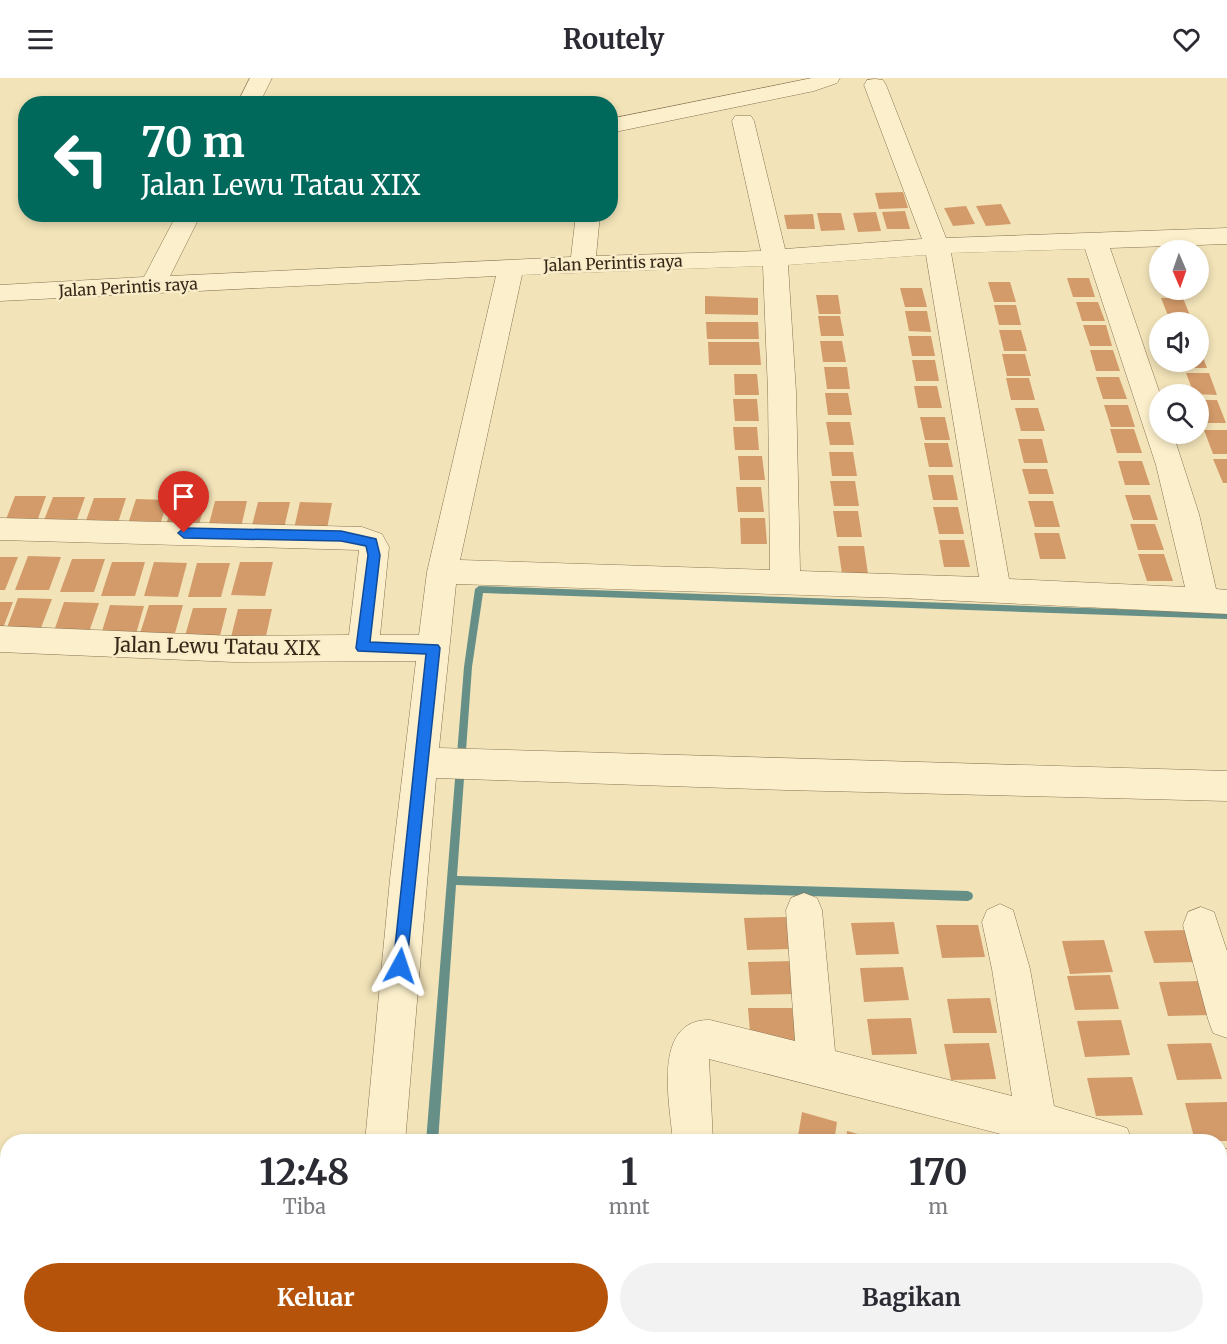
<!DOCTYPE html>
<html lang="id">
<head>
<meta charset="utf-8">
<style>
  body { margin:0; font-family:Merriweather,serif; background:#f2f2f3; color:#2b2b33; height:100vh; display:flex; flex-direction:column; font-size:22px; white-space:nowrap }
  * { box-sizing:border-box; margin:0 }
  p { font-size:20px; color:#7c7c81 }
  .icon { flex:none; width:33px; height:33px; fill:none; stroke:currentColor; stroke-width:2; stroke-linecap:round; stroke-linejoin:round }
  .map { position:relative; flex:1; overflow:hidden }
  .sheet { position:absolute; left:0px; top:1056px; width:1227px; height:210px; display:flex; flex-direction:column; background:#fff; border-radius:24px 24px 0 0; box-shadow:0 3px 9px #0003 }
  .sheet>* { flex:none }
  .guide { position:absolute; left:18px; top:18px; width:600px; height:126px; border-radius:24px; box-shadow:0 3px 9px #0003; background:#00695c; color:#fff; overflow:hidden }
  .needle { width:39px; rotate:178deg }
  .tools { position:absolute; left:1149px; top:162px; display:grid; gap:12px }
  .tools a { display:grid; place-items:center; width:60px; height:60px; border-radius:50%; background:#fff; box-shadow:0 3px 9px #0003; font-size:30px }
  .pin { position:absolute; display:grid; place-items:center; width:51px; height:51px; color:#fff; margin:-62px -26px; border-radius:50% 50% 50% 0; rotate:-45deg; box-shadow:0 0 6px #0007 }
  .pin .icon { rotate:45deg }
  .me { position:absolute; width:66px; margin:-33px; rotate:5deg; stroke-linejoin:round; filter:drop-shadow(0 0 4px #0008) }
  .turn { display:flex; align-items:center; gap:21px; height:126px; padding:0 24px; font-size:27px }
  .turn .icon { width:78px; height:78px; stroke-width:2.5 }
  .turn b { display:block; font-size:42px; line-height:51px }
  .eta { display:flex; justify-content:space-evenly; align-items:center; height:102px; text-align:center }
  .eta b { font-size:36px; font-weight:700; line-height:42px }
  .action { display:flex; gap:12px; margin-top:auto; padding:12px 24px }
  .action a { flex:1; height:69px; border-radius:36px; background:#b45309; color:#fff; font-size:24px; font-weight:700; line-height:69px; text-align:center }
  .action a+a { background:#f2f2f3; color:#2b2b33 }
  header { display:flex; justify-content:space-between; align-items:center; height:78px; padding:0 24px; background:#fff; font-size:27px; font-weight:700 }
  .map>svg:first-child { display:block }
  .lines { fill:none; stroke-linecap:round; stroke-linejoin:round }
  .stream { fill:#658f87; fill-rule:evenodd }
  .building { fill:#d49b6a }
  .minor-casing { stroke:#897252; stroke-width:1 }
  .minor { fill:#fcf0cc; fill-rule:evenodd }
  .route { fill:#1a73e8; stroke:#114b97; stroke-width:1.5 }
  .labels { text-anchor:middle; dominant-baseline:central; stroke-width:5; stroke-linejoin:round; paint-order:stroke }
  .far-street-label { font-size:16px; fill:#362819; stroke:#f9edc9 }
  .street-label { font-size:20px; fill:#362819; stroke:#f9edc9 }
</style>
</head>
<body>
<header><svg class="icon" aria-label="menu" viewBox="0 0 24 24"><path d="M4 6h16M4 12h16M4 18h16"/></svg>Routely<svg class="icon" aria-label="heart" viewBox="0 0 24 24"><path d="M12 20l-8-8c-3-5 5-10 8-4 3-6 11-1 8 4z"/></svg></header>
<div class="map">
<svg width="1227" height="1266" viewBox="0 0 1227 1266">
  <rect width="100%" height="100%" fill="#f2e3b8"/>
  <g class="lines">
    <g class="stream">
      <polygon points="479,508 1227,535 1227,541 483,515 472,589 457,798 968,813 972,815 973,818 972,821 968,823 456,807 438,1064 426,1064 464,589 475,511"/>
      <polygon points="413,1258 425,1258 424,1266 412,1266"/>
    </g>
  </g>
  <g class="building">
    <polygon points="903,114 908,130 879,131 875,115"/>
    <polygon points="1001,126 1011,146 986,148 976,128"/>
    <polygon points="966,128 975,146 953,148 944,130"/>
    <polygon points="905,133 910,151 887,151 882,134"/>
    <polygon points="876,134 881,153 858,154 853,135"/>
    <polygon points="817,135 841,135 845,152 821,153"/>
    <polygon points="813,136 815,151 787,151 784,137"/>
    <polygon points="1153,198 1160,198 1160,212 1181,212 1183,217 1161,216"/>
    <polygon points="1067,200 1089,200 1095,219 1073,219"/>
    <polygon points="988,204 1010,204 1016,224 994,224"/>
    <polygon points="900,210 922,210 927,229 905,229"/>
    <polygon points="816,217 838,217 841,236 819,236"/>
    <polygon points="705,218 758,220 758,237 705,236"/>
    <polygon points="1161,220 1183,220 1191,240 1169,240"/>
    <polygon points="1076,224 1098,224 1105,243 1082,243"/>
    <polygon points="994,227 1016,227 1021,247 999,247"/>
    <polygon points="905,233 927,233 931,254 909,253"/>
    <polygon points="818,238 840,238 844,258 821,258"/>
    <polygon points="706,244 758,244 759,261 707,261"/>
    <polygon points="1083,247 1106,247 1112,268 1090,268"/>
    <polygon points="999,252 1021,252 1027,273 1004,273"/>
    <polygon points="908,258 931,258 935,278 912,278"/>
    <polygon points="820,263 842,263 846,284 823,284"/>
    <polygon points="708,264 759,264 761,287 709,287"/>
    <polygon points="1199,269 1207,290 1184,290 1182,284 1198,284"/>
    <polygon points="1090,272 1113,272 1120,293 1096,293"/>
    <polygon points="1002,276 1025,276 1031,298 1007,298"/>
    <polygon points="912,282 935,282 939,303 916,303"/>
    <polygon points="824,289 847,289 850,311 827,311"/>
    <polygon points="1186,295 1209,295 1217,317 1194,316"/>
    <polygon points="734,296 757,296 759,317 735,317"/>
    <polygon points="1096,299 1119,299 1127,321 1103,321"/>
    <polygon points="1006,300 1029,300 1035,322 1011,322"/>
    <polygon points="914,308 937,308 942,330 918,330"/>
    <polygon points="825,315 848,315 852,337 828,337"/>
    <polygon points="733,321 757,321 759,343 735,343"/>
    <polygon points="1198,322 1217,322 1226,345 1202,345"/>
    <polygon points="1104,327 1128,327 1135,349 1111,349"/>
    <polygon points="1015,330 1038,330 1045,353 1021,353"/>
    <polygon points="920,339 945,339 950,362 925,362"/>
    <polygon points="826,344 850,344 854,367 830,367"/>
    <polygon points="733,349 757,349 759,372 735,372"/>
    <polygon points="1110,351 1134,351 1142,375 1117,375"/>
    <polygon points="1204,352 1227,352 1227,376 1213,376"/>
    <polygon points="1018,361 1042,361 1048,385 1024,385"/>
    <polygon points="924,365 948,365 953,389 929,389"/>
    <polygon points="829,374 853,374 857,398 832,398"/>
    <polygon points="738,378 762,378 765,402 740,402"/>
    <polygon points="1213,381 1227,381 1227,405 1223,405"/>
    <polygon points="1118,383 1142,383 1150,407 1125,407"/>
    <polygon points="1022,391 1047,391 1054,416 1029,416"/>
    <polygon points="928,397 953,397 958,422 933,422"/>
    <polygon points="830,403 855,403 859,428 834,428"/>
    <polygon points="736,409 761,409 764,434 738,434"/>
    <polygon points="1125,417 1150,417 1158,442 1133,442"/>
    <polygon points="15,418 46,418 35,449 3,449"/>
    <polygon points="53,419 85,419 74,450 41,450"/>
    <polygon points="94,420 126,420 116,451 83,451"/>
    <polygon points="136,421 168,422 158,453 126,452"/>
    <polygon points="174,422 206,422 197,453 164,453"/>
    <polygon points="215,423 247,423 240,454 207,454"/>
    <polygon points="1028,423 1053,423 1060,449 1035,449"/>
    <polygon points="258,424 290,424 283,455 250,455"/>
    <polygon points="300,424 332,425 326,456 293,455"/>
    <polygon points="933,429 958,429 964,456 939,456"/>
    <polygon points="833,433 858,433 862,459 837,459"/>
    <polygon points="740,440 765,440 767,466 741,466"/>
    <polygon points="1130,446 1155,446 1164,472 1138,472"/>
    <polygon points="1034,455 1059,455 1066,481 1040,481"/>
    <polygon points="939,462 964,462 970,489 944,489"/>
    <polygon points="838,468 864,468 868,496 842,496"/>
    <polygon points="1138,476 1164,476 1173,503 1147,503"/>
    <polygon points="28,478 61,479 49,512 15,512"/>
    <polygon points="0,479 18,479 5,512 0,512"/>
    <polygon points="72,481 105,481 94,514 60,514"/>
    <polygon points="112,484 145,484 135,518 101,518"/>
    <polygon points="154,484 187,485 178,519 144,518"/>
    <polygon points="240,484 273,484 265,518 231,517"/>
    <polygon points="197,485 230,485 221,519 188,519"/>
    <polygon points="18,520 52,521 39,555 5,555"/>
    <polygon points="0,524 13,524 0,558"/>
    <polygon points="64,524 99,525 87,560 52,559"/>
    <polygon points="110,527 144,528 134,563 99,563"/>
    <polygon points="149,527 183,527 173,562 138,562"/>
    <polygon points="193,530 227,530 218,566 183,565"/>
    <polygon points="238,531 272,531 264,567 229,567"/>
    <polygon points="786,839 789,871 747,872 744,840"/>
    <polygon points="894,844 899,876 856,877 851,845"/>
    <polygon points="936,847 978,847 985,879 942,880"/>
    <polygon points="1187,852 1196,884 1154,885 1144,853"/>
    <polygon points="1104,862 1113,894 1070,896 1062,863"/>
    <polygon points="791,883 795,916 751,917 748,884"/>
    <polygon points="903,889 909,922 864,924 860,890"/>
    <polygon points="1110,897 1119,931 1075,932 1067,898"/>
    <polygon points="1202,903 1212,937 1168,938 1159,904"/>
    <polygon points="990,920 997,955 953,955 947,921"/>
    <polygon points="748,930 792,930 796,964 751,965"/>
    <polygon points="911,940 917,976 872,977 867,941"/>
    <polygon points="1121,942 1130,977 1085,979 1077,943"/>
    <polygon points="989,965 996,1001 951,1002 944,966"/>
    <polygon points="1211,965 1222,1001 1177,1002 1167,966"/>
    <polygon points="1132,999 1143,1037 1096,1038 1087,1000"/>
    <polygon points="1227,1024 1227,1063 1195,1063 1185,1025"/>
    <polygon points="802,1034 837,1044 834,1064 797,1064"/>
    <polygon points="847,1053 883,1063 883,1064 846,1064"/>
    <polygon points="1220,1147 1227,1149 1227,1214 1220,1212"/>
    <polygon points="1220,1234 1227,1236 1227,1266 1219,1266"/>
    <polygon points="0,1242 8,1245 8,1258 27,1258 23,1266 0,1266"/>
    <polygon points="1097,1258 1137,1258 1137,1266 1105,1266 1097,1264"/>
    <rect x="1148" y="1258" width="40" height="8"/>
  </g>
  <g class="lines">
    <defs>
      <g id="minor">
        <polygon points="250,0 272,0 259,26 237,26"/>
        <polygon points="812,0 840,0 837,5 814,13 610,55 610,41"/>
        <path d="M875 1 883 2 886 7 946 160 1227 150V166L1110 170 1160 316V356H1173L1199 436 1216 511 1227 512V536L901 520 456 506 439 670 1227 693V723L786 712 436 700 405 1064H365L390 801 416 583 234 584 0 574V548L234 558 349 557 359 472 0 462V440L362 449 382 456 389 469 380 557H419L427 494 496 198 0 223V207L144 199 177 136H201L170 198 571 179 576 136H600L596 178 761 173 732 43 735 38H751L754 43 785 171 922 161 864 7 867 2ZM1085 171 1156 387 1185 509 1009 501 951 175ZM926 177 979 499 800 493 796 314 788 187ZM763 188 768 314 770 492 460 482 522 197Z"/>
        <path d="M804 815 817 820 822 832 835 973 1012 1018 992 891 982 844 987 832 1000 826 1013 832 1030 891 1054 1028 1127 1050 1133 1064H1032L709 981 713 1064H673C670 1026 651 941 710 942L795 963 786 832 791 820Z"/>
        <polygon points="1201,829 1214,834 1227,873 1227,960 1213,955 1208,941 1183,847 1188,834"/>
        <polygon points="1220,1069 1227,1071 1227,1113 1220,1110"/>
        <polygon points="0,1166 8,1170 8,1213 0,1210"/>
        <polygon points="133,1258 190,1258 193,1266 136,1266"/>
        <polygon points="344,1258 388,1258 387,1266 343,1266"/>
        <rect x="678" y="1258" width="44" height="8"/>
        <polygon points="976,1258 1042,1258 1045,1266 979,1266"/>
      </g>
    </defs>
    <use href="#minor" class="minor-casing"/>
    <use href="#minor" class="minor"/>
  </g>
  <polygon class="route" points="184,450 341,453 376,461 380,477 370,564 438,567 440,570 406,893 400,895 395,893 393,888 426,576 358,573 356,570 368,477 366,468 341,463 184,460 178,455"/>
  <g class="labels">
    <g class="far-street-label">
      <text transform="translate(613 185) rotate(-2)">Jalan Perintis raya</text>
      <text transform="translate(128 209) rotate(-3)">Jalan Perintis raya</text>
    </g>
    <g class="street-label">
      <text transform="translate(217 568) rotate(1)">Jalan Lewu Tatau XIX</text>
    </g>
  </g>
</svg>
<div class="tools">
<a><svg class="needle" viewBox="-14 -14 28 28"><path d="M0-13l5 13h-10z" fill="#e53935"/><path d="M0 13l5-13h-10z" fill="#7c7c81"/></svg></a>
<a><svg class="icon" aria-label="sound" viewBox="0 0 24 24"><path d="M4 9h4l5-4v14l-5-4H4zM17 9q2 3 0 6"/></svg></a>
<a><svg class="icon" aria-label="search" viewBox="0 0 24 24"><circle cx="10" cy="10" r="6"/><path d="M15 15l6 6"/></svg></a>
</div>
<div class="pin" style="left:184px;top:455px;background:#d93025"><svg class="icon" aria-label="arrive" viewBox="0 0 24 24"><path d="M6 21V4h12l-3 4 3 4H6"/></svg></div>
<svg class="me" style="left:400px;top:888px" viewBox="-20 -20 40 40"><path d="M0-17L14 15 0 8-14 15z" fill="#1a73e8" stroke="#fff" stroke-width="4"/></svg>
<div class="guide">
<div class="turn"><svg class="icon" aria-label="left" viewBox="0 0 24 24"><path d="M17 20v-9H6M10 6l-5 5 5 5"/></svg><div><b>70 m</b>Jalan Lewu Tatau XIX</div></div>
</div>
<section class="sheet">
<div class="eta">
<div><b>12:48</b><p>Tiba</p></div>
<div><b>1</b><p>mnt</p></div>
<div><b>170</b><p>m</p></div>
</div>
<div class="action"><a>Keluar</a><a>Bagikan</a></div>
</section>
</div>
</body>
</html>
